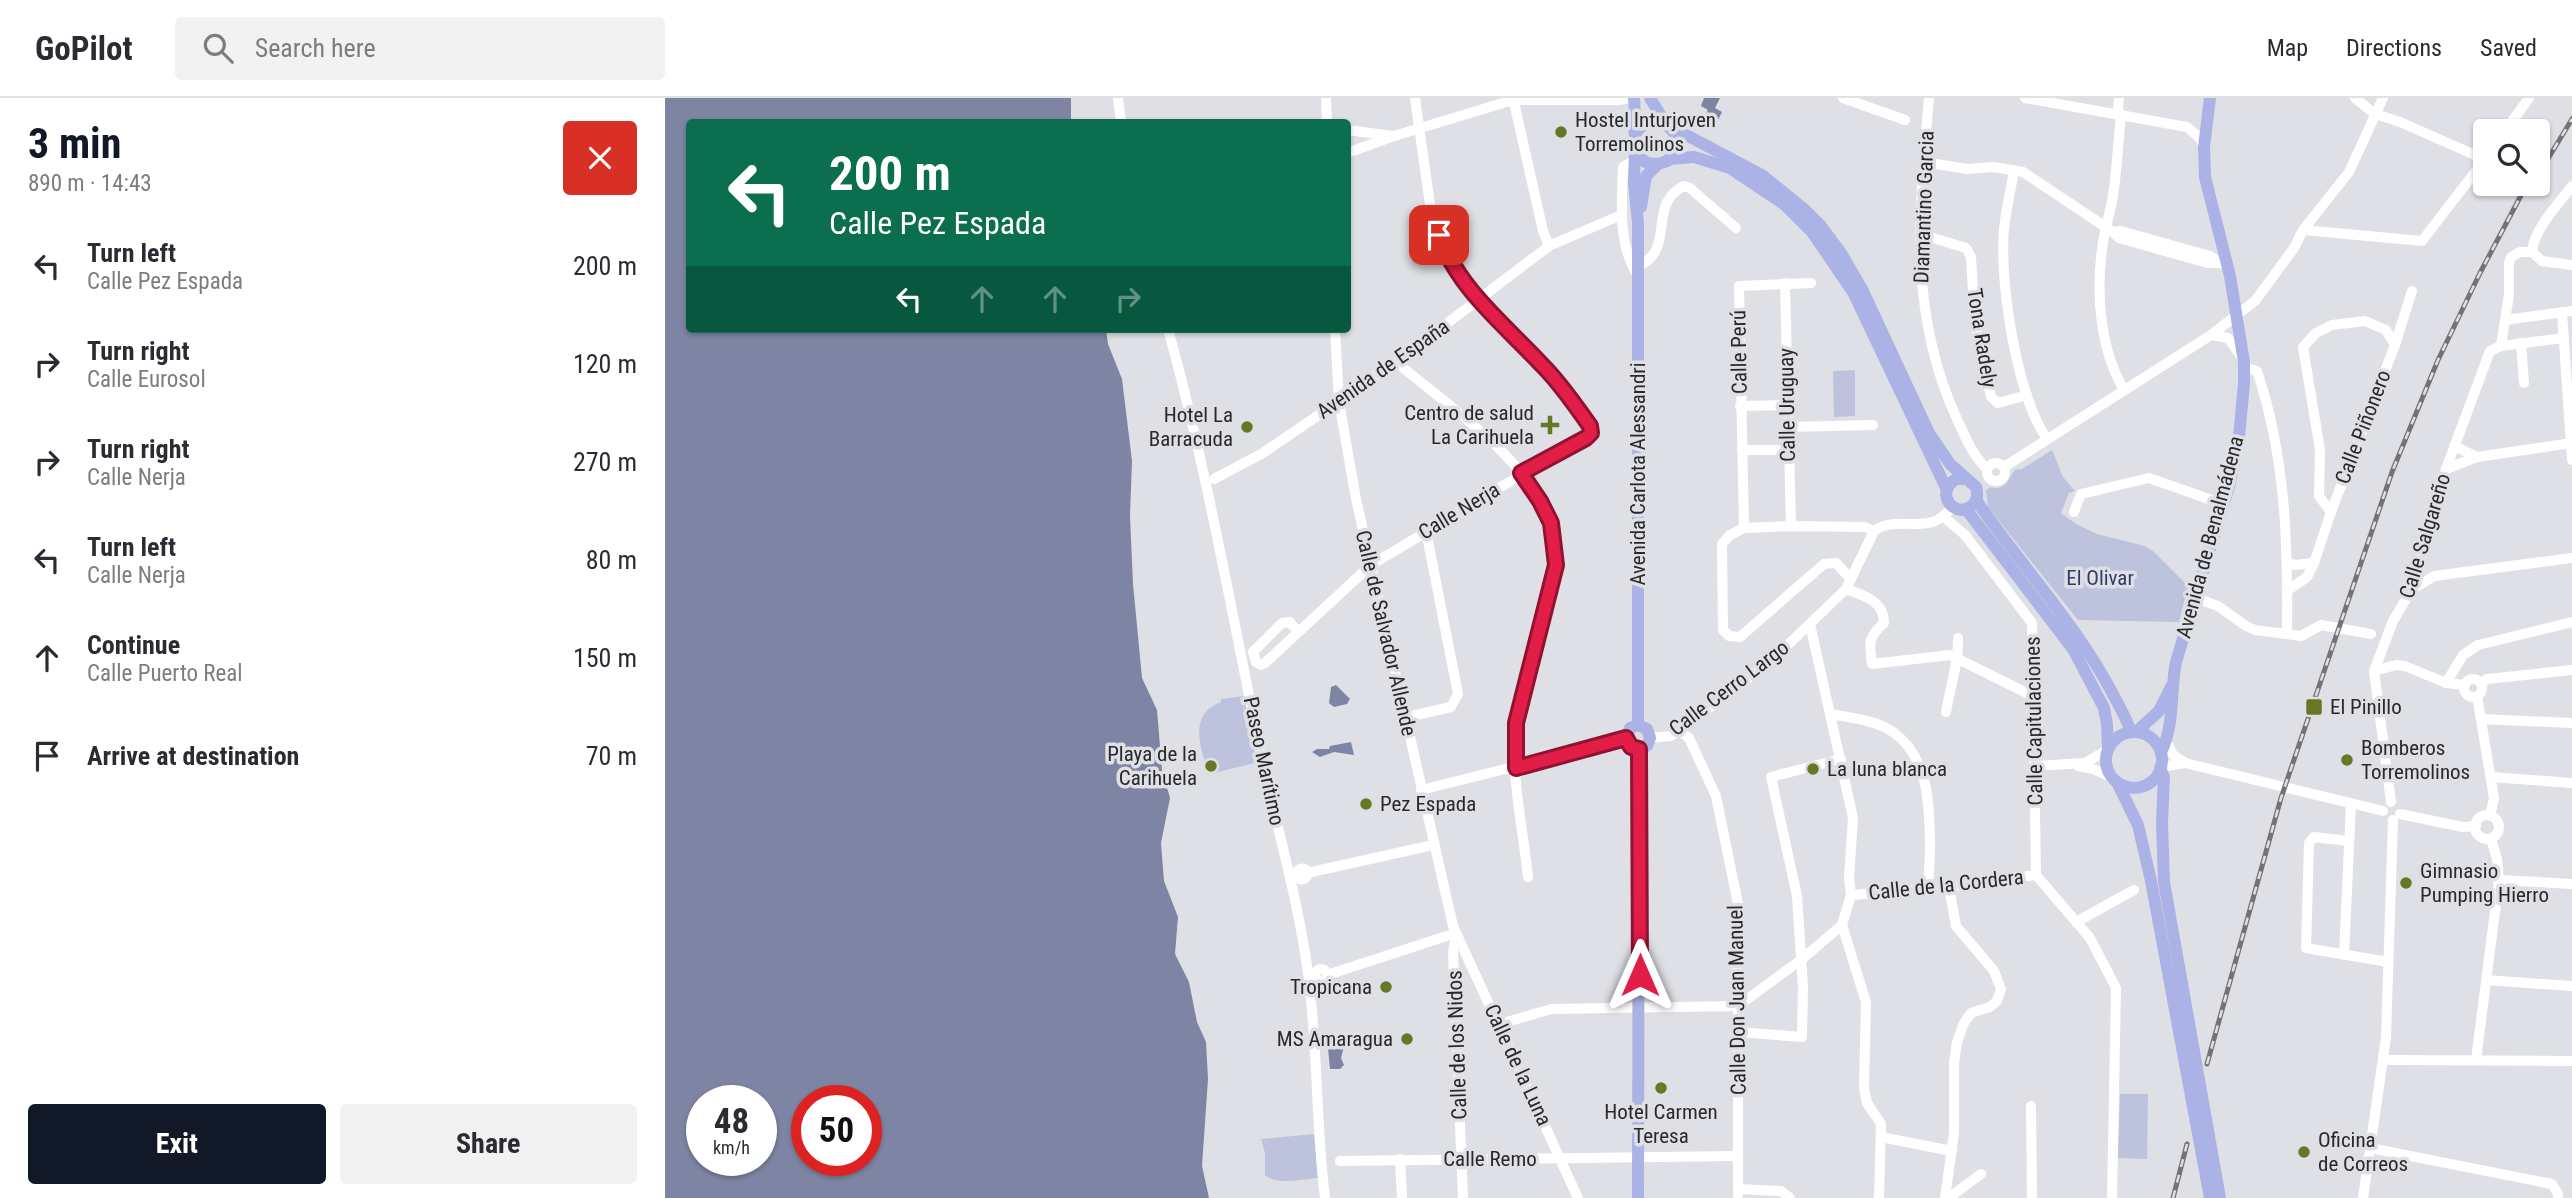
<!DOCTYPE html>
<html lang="en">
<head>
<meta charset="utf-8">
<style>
  body { margin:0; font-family:"Roboto Condensed",sans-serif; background:#f2f2f3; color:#2b2b33; height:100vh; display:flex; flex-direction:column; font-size:26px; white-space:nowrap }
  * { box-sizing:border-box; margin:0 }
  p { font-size:23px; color:#7c7c81 }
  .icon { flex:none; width:38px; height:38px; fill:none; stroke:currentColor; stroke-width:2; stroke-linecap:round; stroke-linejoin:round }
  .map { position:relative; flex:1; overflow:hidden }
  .side { display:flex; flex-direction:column; background:#fff; width:665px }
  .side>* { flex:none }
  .top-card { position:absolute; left:21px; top:21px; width:665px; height:214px; border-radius:7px; box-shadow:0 2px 5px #0004; background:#0b6e4f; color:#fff; overflow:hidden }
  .tools { position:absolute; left:1808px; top:21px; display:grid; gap:14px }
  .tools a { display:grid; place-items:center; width:77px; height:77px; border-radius:7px; background:#fff; box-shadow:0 2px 5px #0004; font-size:35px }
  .speed { position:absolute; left:21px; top:987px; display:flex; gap:14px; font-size:35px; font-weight:700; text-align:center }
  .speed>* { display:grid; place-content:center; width:91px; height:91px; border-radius:50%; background:#fff; box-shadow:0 2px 5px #0004; line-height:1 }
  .speed small { font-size:18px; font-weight:400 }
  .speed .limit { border:10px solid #d22; background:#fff; color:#111 }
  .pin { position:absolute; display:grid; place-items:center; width:60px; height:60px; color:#fff; margin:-30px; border-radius:14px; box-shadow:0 4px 10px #0006 }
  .me { position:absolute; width:77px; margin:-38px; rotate:0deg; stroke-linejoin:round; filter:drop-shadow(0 0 5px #0008) }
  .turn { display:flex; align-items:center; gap:24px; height:147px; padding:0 28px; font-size:32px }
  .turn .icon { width:91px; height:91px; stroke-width:2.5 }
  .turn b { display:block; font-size:49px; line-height:60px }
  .lanes { display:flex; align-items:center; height:66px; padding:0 28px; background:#0003; justify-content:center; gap:35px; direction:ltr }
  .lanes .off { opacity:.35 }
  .round { display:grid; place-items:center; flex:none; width:74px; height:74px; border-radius:7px; background:#f2f2f3 }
  .head { display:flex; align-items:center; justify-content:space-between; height:119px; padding:0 28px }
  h1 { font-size:42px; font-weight:700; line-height:52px; color:#111827 }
  .button { display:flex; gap:14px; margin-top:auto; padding:14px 28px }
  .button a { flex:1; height:80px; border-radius:7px; background:#111827; color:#fff; font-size:28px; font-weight:700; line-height:80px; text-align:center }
  .button a+a { background:#f2f2f3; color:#2b2b33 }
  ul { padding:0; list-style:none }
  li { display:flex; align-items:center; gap:21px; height:98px; padding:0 28px }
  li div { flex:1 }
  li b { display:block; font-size:26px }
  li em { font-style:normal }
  header { display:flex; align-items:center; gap:42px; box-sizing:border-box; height:98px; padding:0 35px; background:#fff; border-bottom:2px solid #e1e1e2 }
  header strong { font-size:33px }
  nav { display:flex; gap:38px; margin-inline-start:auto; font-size:24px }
  .search { width:490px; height:63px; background:#f2f2f3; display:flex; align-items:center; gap:18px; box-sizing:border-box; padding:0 24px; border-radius:7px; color:#7c7c81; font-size:26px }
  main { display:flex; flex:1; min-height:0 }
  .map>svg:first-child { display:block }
  .green { fill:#bdc3dc }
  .water { fill:#7e85a4; fill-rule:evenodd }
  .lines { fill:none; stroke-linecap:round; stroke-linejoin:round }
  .minor { stroke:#fff; stroke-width:10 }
  .major { stroke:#abb2e6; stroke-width:12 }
  .rail-casing { stroke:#737376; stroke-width:5 }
  .rail { stroke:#dfe0e5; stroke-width:2.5; stroke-dasharray:8; stroke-linecap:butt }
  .route-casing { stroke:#92132f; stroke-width:18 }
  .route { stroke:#e11d48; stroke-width:12 }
  .poi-dot { fill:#677725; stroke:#dfe0e5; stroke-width:2.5 }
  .labels { text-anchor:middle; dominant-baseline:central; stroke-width:7; stroke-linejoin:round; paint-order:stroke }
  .poi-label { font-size:21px; fill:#29292b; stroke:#dfe0e5; text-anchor:start }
  .street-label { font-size:21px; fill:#29292b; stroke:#dfe0e5 }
  .park-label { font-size:21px; fill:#343a68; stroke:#dfe0e5 }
</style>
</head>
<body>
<header>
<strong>GoPilot</strong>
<div class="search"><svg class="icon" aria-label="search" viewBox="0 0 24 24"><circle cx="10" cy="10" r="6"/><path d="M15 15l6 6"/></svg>Search here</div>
<nav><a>Map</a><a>Directions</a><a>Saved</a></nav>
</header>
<main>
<section class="side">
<div class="head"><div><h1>3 min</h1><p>890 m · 14:43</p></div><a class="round" style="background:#d93025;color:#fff"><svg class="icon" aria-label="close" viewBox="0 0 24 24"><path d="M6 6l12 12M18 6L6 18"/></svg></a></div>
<ul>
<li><svg class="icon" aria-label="left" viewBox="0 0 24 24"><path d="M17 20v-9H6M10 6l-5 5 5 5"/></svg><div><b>Turn left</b><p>Calle Pez Espada</p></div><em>200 m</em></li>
<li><svg class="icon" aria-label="right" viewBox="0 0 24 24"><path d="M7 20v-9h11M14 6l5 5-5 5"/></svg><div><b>Turn right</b><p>Calle Eurosol</p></div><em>120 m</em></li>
<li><svg class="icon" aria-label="right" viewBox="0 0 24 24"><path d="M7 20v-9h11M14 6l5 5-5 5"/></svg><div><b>Turn right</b><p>Calle Nerja</p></div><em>270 m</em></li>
<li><svg class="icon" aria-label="left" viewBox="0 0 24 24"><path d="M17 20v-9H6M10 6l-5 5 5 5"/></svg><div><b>Turn left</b><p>Calle Nerja</p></div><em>80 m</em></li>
<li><svg class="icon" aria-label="ahead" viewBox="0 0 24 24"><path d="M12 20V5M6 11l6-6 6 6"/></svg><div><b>Continue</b><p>Calle Puerto Real</p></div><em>150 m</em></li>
<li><svg class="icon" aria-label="arrive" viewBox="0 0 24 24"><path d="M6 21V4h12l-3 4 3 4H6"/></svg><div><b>Arrive at destination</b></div><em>70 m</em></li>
</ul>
<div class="button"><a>Exit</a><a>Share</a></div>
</section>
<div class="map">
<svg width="1907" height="1100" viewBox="0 0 1907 1100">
  <rect width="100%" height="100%" fill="#dfe0e5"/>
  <g class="green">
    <polygon points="1190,272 1190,318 1169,319 1168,273"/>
    <path d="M1387 352 1398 379 1410 393 1404 395 1396 415 1411 426 1432 436 1480 448 1488 453 1523 488 1514 524 1413 522 1323 409 1321 392C1330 386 1320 390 1331 390 1342 390 1344 379 1350 372L1357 371Z"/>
    <path d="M580 598 594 664 549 675 542 670C533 644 526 615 556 604V601Z"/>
    <polygon points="1455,996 1483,996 1482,1061 1453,1060"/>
    <path d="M649 1036 653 1080C637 1081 613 1088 600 1077V1055L596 1041Z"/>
  </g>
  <g class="water">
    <path d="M0 0H406V24H24V231H441L443 246 457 281 467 363 465 418 468 486 477 580 492 612 497 672 505 700 496 745 499 783 513 819 510 856 524 884 532 924 541 944 543 981 537 1068 544 1100H0ZM37 1003H96V1062H37ZM142 1003H201V1062H142Z"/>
    <polygon points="1039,0 1055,0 1050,10 1057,14 1051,26 1038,21 1043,12 1036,8"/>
    <polygon points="671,587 685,601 682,606 669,609 664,605 666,589"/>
    <polygon points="686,644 689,657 669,654 655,659 647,654 652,651 664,651 665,648"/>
    <polygon points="666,947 679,948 676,960 679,967 675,971 665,971 663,950"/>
  </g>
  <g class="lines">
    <g class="minor">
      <polyline points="453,0 456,24"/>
      <polyline points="661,0 662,24"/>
      <polyline points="848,0 878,133 884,148"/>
      <polyline points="1178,0 1240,22"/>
      <path d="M1264 0C1254 113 1243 215 1292 321 1300 339 1308 358 1322 371"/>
      <polyline points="1360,0 1522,29 1535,40 1539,49"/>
      <path d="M1454 0 1453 10 1456 18C1453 44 1452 72 1448 98 1445 116 1439 133 1437 151 1431 197 1435 251 1459 292"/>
      <polyline points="1690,0 1710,16 1735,24 1819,61"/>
      <polyline points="682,32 728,38"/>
      <polyline points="1840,33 1864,0"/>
      <polyline points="682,55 729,38 848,2 954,2 965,0"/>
      <path d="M969 63 958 69C957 106 952 145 973 178"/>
      <polyline points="1259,64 1302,71 1329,69 1358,74 1448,134 1456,133 1545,158 1563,169"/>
      <path d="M1349 72C1346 91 1341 111 1339 131 1334 184 1352 298 1382 341"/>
      <polyline points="1638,132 1757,143 1820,61"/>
      <polyline points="1448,134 1454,140 1542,165 1554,165"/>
      <polyline points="1255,136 1301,150 1306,159 1310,225 1326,299 1333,305 1362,297"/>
      <path d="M1867 154C1869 130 1894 106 1907 88"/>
      <polyline points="1867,154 1877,163 1907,167"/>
      <path d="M973 168C1012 152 981 106 1019 88L1025 90 1071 130"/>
      <polyline points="1120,185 1126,428"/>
      <polyline points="1897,214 1907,362"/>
      <polyline points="1840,222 1907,213"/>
      <path d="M503 231C542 372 567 517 597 661 613 735 635 808 644 883 653 956 651 1028 660 1100"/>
      <polyline points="670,231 674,304 691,401 788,828 913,1100"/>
      <polyline points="1547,237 1563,240 1577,260"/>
      <polyline points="1856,245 1859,285"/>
      <polyline points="1836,248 1844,197 1844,165 1846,159 1855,154 1867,154"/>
      <path d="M731 264C781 306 863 361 885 423 906 482 858 564 851 626 845 676 858 730 863 779"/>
      <path d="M1579 269 1592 273C1621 359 1623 447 1622 536"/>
      <polyline points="1075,308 1122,307"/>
      <polyline points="1122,329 1208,327"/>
      <polyline points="1789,348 1812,359"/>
      <polyline points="1077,352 1123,352"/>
      <circle cx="1331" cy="374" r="9"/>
      <polyline points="1339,369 1546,237 1590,203 1629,150 1638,132 1684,74 1718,0"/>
      <polyline points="1781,371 1812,359 1907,345"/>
      <polyline points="549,381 598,355 731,264 884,148 956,117"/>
      <polyline points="1409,414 1416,396 1484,380 1558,406"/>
      <polyline points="1666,414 1654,398 1655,352 1638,249 1651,235 1667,227 1700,223 1721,232 1730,247"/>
      <polyline points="1279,419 1300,437 1367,525 1371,777"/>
      <polyline points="1079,430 1074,188 1146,185"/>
      <polyline points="1622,464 1630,467 1649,465"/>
      <polyline points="1187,479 1183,478 1171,465 1159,466 1075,539 1064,538 1058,532 1057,446 1065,437 1079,430 1126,428 1200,429 1209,433"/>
      <path d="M1181 491C1199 498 1219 502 1219 525 1203 539 1204 545 1207 566L1285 557 1368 598"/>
      <polyline points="1748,491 1769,478 1907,460"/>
      <polyline points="1623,492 1642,479 1649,465 1666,414 1730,247 1747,193"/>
      <polyline points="1531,500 1553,508 1581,528 1590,532 1636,538 1656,527 1706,536"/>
      <polyline points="1145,526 1188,720 1184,780 1186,797"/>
      <polyline points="633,534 625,524 617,525 588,554 591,564 596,567 600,565 706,467 926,335 925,328 900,293 797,183 782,160 766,114 750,0"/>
      <polyline points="1709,573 1731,567 1740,568 1781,585 1800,587"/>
      <circle cx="1808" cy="590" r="9"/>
      <polyline points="1781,585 1798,557 1813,547 1907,524"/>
      <polyline points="1816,586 1822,581 1907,572"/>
      <polyline points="1812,598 1829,700 1825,718"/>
      <path d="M1281 614C1285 590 1294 563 1293 540"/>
      <path d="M1166 616C1187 620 1210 622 1228 634 1263 659 1264 703 1265 742 1265 758 1265 774 1262 790"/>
      <polyline points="742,619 786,609 793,596 761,433"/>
      <polyline points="1816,621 1907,625"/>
      <polyline points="1014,632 1024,640 1051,698 1073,806 1073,1100"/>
      <path d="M985 640 1006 638 1102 567 1181 491 1209 433C1228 419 1250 431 1270 423 1277 420 1282 415 1288 409"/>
      <polyline points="1501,642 1508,657 1520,665 1718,713"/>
      <polyline points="1370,668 1420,665 1442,652"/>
      <polyline points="1413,668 1428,671 1448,680"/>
      <polyline points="1496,669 1520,665"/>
      <polyline points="1826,679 1907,685"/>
      <polyline points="756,692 961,641"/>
      <polyline points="1726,704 1709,573 1728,523 1747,491 1781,371 1825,253 1836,248 1899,240"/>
      <polyline points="1735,716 1798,729 1811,728"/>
      <circle cx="1822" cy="729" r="12"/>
      <polyline points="1683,743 1649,739 1644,745 1641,850 1723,864"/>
      <circle cx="637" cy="776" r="5.5"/>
      <polyline points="642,775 768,747"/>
      <polyline points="1371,777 1425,840 1451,890 1447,1100"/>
      <polyline points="1834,782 1907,786"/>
      <polyline points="1411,824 1469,792"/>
      <polyline points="1177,827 1201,904 1199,990 1202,1005 1216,1026 1214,1100"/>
      <polyline points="791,836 788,854 798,1100"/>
      <polyline points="1679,857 1686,705"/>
      <circle cx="656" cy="877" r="6"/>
      <polyline points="662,877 791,835"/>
      <polyline points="1821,882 1907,888"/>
      <polyline points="835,926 886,911 1073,908 1137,861 1177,827 1186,797 1284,789 1371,777"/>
      <polyline points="1073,934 1137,939 1138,890 1132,798 1106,679 1176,661"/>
      <polyline points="1718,962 1907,963"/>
      <polyline points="1811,962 1834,782 1832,761 1826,741"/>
      <polyline points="1366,1008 1367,1100"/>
      <polyline points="1216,1039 1287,1053"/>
      <polyline points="1705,1050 1887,1086 1893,1096 1893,1100"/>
      <polyline points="735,1061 737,1100"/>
      <polyline points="675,1063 1073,1058"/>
      <polyline points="1074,1091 1116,1093 1125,1100"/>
      <polyline points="1280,1100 1289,1035 1289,965 1292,944 1299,925 1306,915 1325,909 1332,903 1336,891 1329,873 1291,828 1284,789"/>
      <polyline points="1287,1100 1289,1096 1316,1076"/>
      <polyline points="1698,1100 1721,939 1728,722"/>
    </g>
    <g class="major">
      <path d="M969 0C972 21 960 73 996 65 1035 56 997 0 971 35"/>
      <polyline points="985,0 999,23"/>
      <path d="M1008 30 1097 77 1140 112 1156 128 1176 155 1197 191 1264 335 1285 366 1311 389C1315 402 1308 411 1295 412 1279 407 1276 391 1291 381H1299"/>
      <polyline points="970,52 969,85 973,125 973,627"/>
      <polyline points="1004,61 1029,59 1065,70 1120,107 1147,134 1188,194 1282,392"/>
      <polyline points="976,109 981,78 993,66"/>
      <path d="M1311 402C1357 469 1413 528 1450 600 1456 611 1462 622 1466 634"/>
      <polyline points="1301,411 1408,551 1439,610 1442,626 1443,650"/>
      <polyline points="973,627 965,630 961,641 966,649 974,651"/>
      <polyline points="973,627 982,631 985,640 982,648 974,651"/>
      <polyline points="1471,634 1494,613 1506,589"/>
      <circle cx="1469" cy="662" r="28"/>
      <path d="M1496 654C1510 627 1505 593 1511 564L1565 385 1574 339 1579 286V264L1565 178 1540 79 1539 49 1545 0"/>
      <polyline points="1495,670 1499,679 1497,725 1499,784 1555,1100"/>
      <polyline points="1452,684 1473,727 1486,783 1545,1100"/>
      <polyline points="973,1100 974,651"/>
    </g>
    <defs>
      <g id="rail">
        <polyline points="1872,79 1907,21"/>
        <polyline points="1542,966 1616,700 1727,374 1773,262 1815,175 1862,86"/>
        <polyline points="1508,1100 1522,1046"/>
      </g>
    </defs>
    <use href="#rail" class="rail-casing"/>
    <use href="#rail" class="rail"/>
  </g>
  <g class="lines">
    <defs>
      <path id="route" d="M774 137C793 191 840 227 878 268 896 286 910 307 925 328L926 335 921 340 856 375 875 403 886 425 891 467 851 625V670L961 640 966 649 974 651 975 877"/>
    </defs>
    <use href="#route" class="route-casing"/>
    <use href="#route" class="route"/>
  </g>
  <g class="poi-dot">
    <circle cx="896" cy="34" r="7"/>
    <path d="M881.5 316.5h7v7h7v7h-7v7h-7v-7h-7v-7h7z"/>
    <circle cx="582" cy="329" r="7"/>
    <rect x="1640" y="600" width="18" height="18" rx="3.5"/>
    <circle cx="1682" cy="662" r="7"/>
    <circle cx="546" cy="668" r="7"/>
    <circle cx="1148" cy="671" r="7"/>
    <circle cx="701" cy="706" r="7"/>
    <circle cx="1741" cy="785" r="7"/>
    <circle cx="721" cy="889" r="7"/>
    <circle cx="742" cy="941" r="7"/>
    <circle cx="996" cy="990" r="7"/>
    <circle cx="1639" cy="1054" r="7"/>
  </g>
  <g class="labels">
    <g class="poi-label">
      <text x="910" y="22">Hostel Inturjoven<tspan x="910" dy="24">Torremolinos</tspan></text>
      <text x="869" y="315" text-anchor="end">Centro de salud<tspan x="869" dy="24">La Carihuela</tspan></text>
      <text x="568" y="317" text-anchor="end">Hotel La<tspan x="568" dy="24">Barracuda</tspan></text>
      <text x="1665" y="609">El Pinillo</text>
      <text x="1696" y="650">Bomberos<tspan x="1696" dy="24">Torremolinos</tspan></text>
      <text x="532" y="656" text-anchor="end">Playa de la<tspan x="532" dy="24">Carihuela</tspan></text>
      <text x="1162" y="671">La luna blanca</text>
      <text x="715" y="706">Pez Espada</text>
      <text x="1755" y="773">Gimnasio<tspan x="1755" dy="24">Pumping Hierro</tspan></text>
      <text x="707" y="889" text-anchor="end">Tropicana</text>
      <text x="728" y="941" text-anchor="end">MS Amaragua</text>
      <text x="996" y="1014" text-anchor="middle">Hotel Carmen<tspan x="996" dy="24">Teresa</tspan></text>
      <text x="1653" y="1042">Oficina<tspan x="1653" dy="24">de Correos</tspan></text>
    </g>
    <g class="street-label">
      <text transform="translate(1259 109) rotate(-88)">Diamantino Garcia</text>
      <text transform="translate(1317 240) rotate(81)">Tona Radely</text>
      <text transform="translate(1074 254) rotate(-91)">Calle Perú</text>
      <text transform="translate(718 271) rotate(-35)">Avenida de España</text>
      <text transform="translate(1122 307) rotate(-91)">Calle Uruguay</text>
      <text transform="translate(1698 329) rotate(-69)">Calle Piñonero</text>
      <text transform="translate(973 376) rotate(-90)">Avenida Carlota Alessandri</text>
      <text transform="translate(794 413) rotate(-31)">Calle Nerja</text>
      <text transform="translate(1760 438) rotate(-73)">Calle Salgareño</text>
      <text transform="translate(1545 439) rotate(-75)">Avenida de Benalmádena</text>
      <text transform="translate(721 535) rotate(77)">Calle de Salvador Allende</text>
      <text transform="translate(1064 590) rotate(-37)">Calle Cerro Largo</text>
      <text transform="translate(1369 623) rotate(-91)">Calle Capitulaciones</text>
      <text transform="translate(599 663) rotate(78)">Paseo Marítimo</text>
      <text transform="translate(1281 787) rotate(-6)">Calle de la Cordera</text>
      <text transform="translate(1072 902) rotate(-91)">Calle Don Juan Manuel</text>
      <text transform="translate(792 947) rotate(-92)">Calle de los Nidos</text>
      <text transform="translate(853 967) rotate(65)">Calle de la Luna</text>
      <text x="825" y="1061">Calle Remo</text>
    </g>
    <g class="park-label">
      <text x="1435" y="480">El Olivar</text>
    </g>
  </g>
</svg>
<div class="tools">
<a><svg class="icon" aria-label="search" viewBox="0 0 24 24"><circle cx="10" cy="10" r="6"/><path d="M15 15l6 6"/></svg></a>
</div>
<div class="speed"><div>48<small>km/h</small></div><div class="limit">50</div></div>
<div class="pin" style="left:774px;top:137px;background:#d93025"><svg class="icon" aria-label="arrive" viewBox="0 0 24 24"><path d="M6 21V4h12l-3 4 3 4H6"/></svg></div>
<svg class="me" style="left:975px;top:877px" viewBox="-20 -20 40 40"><path d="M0-17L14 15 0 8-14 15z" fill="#e11d48" stroke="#fff" stroke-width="4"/></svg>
<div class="top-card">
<div class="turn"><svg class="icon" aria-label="left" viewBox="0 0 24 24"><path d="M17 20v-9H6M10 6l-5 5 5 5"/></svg><div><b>200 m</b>Calle Pez Espada</div></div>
<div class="lanes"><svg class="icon" aria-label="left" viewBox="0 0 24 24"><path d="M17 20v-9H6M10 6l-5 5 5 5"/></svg><svg class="icon off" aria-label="ahead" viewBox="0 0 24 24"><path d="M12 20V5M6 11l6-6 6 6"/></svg><svg class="icon off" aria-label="ahead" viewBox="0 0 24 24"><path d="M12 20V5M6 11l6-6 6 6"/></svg><svg class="icon off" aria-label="right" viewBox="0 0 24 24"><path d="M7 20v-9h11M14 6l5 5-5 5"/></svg></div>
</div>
</div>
</main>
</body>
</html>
